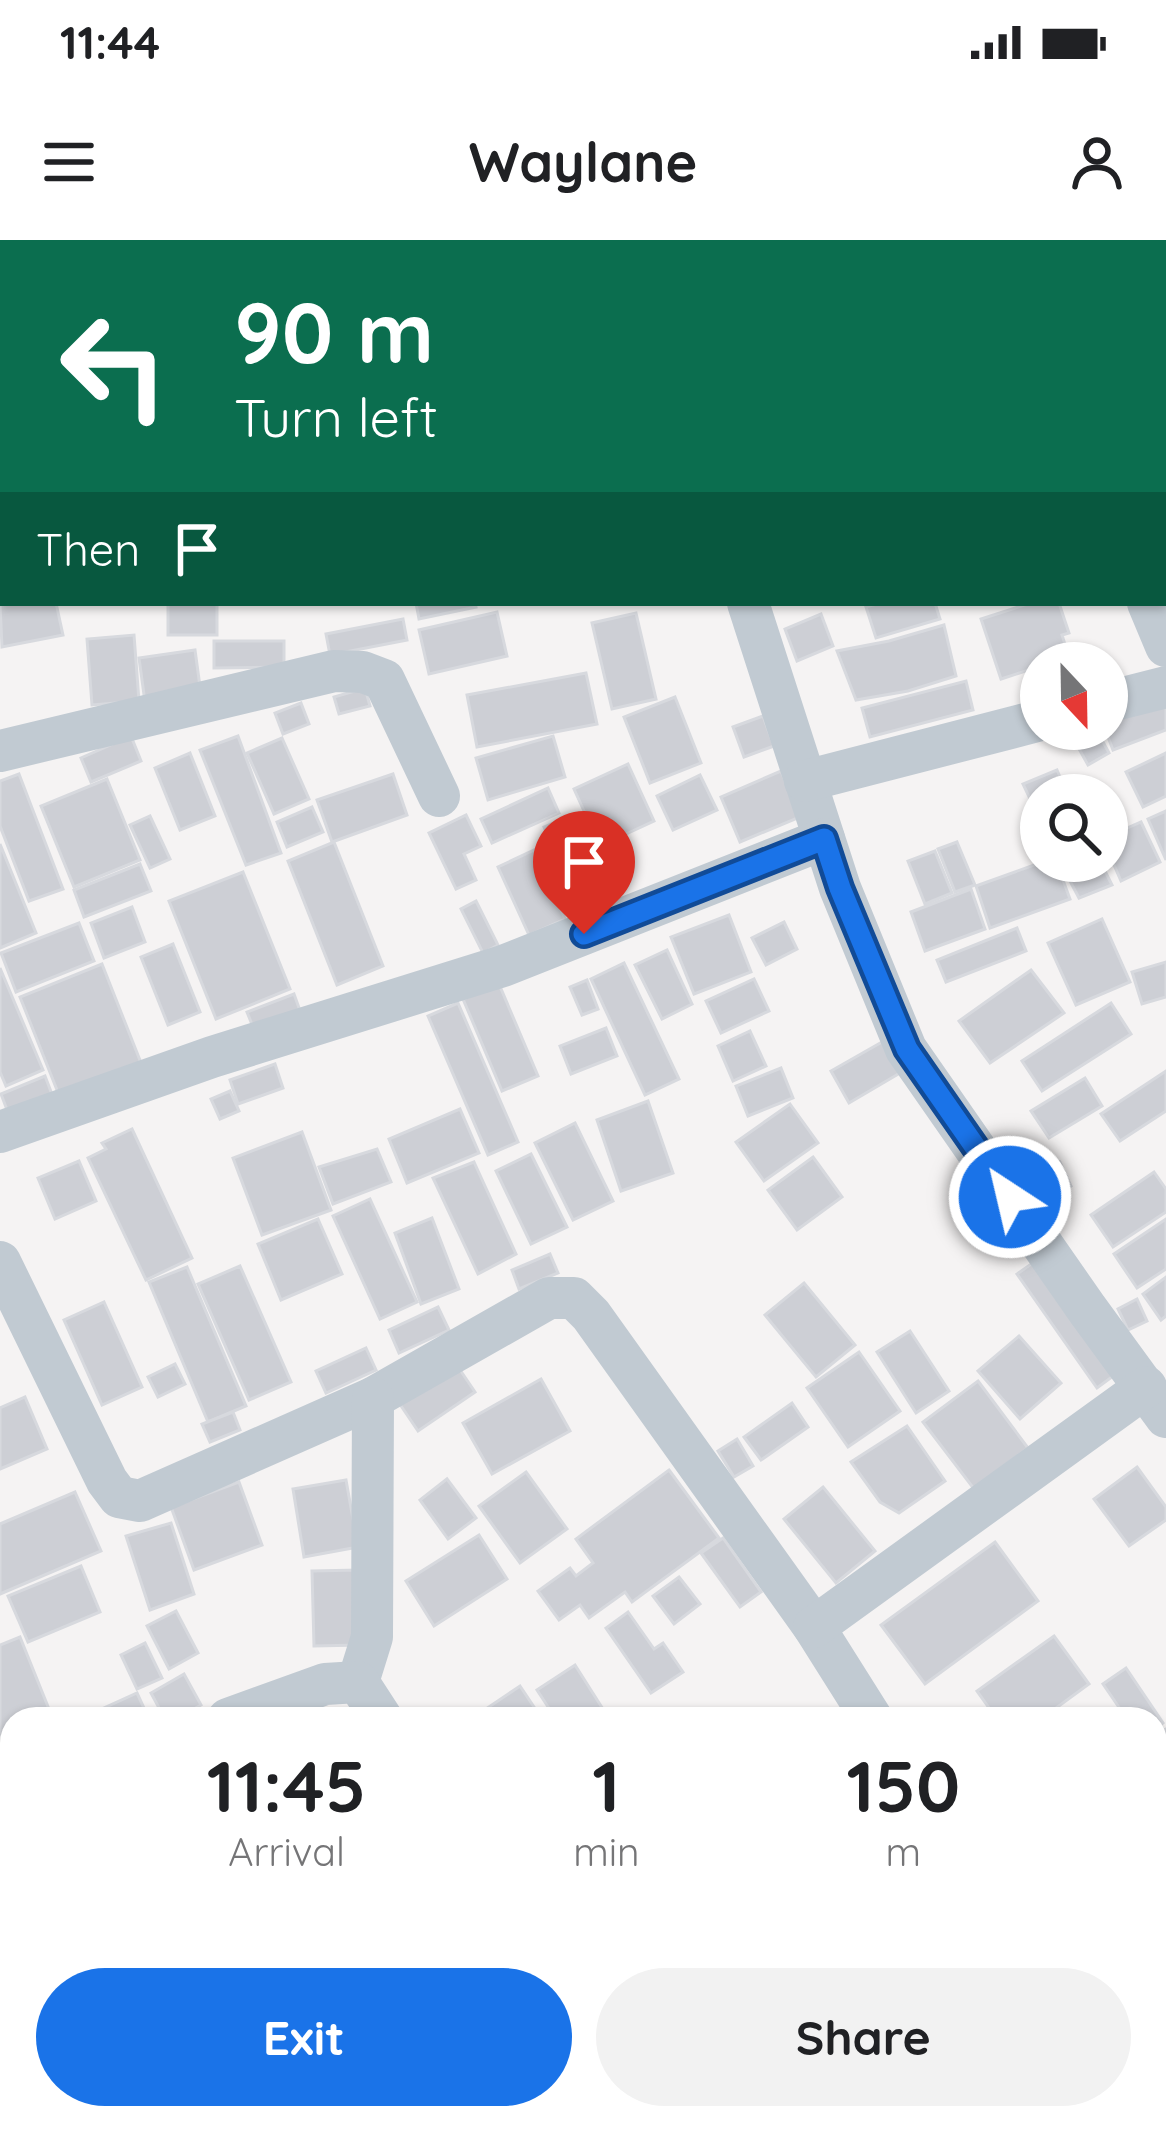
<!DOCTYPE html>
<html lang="en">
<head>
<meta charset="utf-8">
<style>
  body { margin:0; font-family:Quicksand,sans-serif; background:#f2f2f2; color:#202124; height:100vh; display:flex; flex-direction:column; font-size:45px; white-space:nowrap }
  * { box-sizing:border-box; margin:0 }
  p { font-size:39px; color:#757577 }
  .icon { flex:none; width:66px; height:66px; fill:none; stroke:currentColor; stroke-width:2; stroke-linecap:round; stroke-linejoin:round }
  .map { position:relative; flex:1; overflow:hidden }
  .details { position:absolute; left:0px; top:1467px; width:1167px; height:423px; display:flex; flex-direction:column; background:#fff; border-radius:36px 36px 0 0; box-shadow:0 3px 9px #0004 }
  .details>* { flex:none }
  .top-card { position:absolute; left:0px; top:0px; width:1167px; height:366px; box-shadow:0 3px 9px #0004; background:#0b6e4f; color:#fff; overflow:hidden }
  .needle { width:78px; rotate:158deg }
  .controls { position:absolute; left:1020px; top:402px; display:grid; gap:24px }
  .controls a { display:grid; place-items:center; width:108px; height:108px; border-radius:50%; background:#fff; box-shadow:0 3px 9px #0004; font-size:60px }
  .pin { position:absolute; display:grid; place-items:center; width:102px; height:102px; color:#fff; margin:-123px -51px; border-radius:50% 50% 50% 0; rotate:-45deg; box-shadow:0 0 12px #0007 }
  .pin .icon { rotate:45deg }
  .me { position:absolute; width:132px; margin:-66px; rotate:325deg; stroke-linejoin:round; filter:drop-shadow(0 0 9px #0008) }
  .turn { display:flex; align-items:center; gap:42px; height:252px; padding:0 36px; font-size:54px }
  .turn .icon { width:156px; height:156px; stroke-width:2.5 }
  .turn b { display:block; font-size:84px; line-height:102px }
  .then { display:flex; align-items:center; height:114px; padding:0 36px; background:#0003; gap:24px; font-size:45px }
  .eta { display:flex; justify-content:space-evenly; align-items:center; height:204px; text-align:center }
  .eta b { font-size:72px; font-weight:700; line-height:84px }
  .primary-button { display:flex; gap:24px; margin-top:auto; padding:24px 36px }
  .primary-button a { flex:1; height:138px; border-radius:72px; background:#1a73e8; color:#fff; font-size:48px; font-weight:700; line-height:138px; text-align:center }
  .primary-button a+a { background:#f2f2f2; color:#202124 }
  .status { display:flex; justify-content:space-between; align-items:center; height:84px; padding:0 60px; background:#fff; direction:ltr }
  .status svg { height:33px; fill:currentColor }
  header { display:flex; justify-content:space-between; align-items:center; height:156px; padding:0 36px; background:#fff; font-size:54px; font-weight:700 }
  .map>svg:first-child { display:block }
  .building { fill:#cdcfd5; stroke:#d7d9de; stroke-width:3 }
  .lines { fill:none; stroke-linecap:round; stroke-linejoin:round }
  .minor { stroke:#c1cad2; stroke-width:42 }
  .route-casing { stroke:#114b97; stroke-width:30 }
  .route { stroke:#1a73e8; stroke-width:21 }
</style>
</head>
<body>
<div class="status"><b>11:44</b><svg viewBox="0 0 49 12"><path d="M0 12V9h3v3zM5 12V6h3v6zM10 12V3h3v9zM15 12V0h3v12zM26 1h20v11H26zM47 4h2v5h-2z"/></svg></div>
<header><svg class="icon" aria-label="menu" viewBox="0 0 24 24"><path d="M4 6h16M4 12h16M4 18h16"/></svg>Waylane<svg class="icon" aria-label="person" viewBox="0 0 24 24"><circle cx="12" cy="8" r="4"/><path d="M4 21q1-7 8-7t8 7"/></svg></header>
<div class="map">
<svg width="1166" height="1889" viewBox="0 0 1166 1889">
  <rect width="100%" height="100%" fill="#f5f3f3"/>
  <g class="building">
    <polygon points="56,363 63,395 2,407 0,364"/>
    <rect x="168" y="363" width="49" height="32"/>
    <polygon points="416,363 475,363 476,367 419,379"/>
    <polygon points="880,363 935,363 940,379 876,398 866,367"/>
    <polygon points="1031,363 1059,363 1069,393 1062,395 1069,417 1041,423 1041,426 1001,439 981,379"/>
    <polygon points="497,372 507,416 429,434 419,390"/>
    <polygon points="636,373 656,459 612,469 592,383"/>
    <polygon points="821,374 833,406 797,421 785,389"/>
    <polygon points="403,379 407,400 330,415 326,394"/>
    <polygon points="944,385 956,436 908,451 856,460 837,411 889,401"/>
    <polygon points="134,395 139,461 92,465 87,399"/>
    <polygon points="214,401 284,401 284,427 214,428"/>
    <polygon points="195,410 201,454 145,462 139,418"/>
    <polygon points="586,433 597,484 477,507 467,455"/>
    <polygon points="966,441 973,470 870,497 862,468"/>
    <polygon points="365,448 370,466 339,474 334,457"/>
    <polygon points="1166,448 1166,490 1113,510 1105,489 1107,470"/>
    <polygon points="675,457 701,523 650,543 624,477"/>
    <polygon points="301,463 309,484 283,494 275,473"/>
    <polygon points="763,476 774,506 744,517 733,487"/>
    <polygon points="1068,489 1096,489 1109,513 1088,525"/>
    <polygon points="131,496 141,521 91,542 81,518"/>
    <polygon points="238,496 281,613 246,625 200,510"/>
    <polygon points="553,496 565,537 488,560 476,518"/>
    <polygon points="282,498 309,559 274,574 247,513"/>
    <polygon points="190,513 215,576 180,590 155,528"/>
    <polygon points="1166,513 1166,556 1143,567 1126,532"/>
    <polygon points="628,524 654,581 600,606 574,549"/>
    <polygon points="1057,530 1068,555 1041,555 1041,582 1023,544"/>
    <polygon points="781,531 800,577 740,602 721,557"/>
    <polygon points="19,534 63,649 29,661 0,586 0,541"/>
    <polygon points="393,534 407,575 332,602 317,560"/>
    <polygon points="700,535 717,570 673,590 657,556"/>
    <polygon points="107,539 140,620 74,647 41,566"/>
    <polygon points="548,548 559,573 492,603 481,579"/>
    <polygon points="312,567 323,592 287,607 277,582"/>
    <polygon points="1166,571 1166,620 1148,579"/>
    <polygon points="466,575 481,606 464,614 476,640 456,649 429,593"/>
    <polygon points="150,576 170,619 150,628 130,585"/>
    <polygon points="568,577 605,665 582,675 544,587"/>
    <polygon points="1141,582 1160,622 1121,641 1107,609 1107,597"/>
    <polygon points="334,602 383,726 337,745 288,621"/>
    <polygon points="957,602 975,645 955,652 938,609"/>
    <polygon points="0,604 36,693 0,708"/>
    <polygon points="534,610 565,679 529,695 498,627"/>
    <polygon points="935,611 952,653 925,664 908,621"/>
    <polygon points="1045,621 1056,621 1070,659 990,688 976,646"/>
    <polygon points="1068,621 1100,621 1112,645 1079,658 1061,624"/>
    <polygon points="140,624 151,651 84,677 74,650"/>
    <polygon points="243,632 290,749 216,779 169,661"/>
    <polygon points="971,649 985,689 925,711 911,672"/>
    <polygon points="476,661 498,705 483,713 461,669"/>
    <polygon points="132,667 145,702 104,718 91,683"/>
    <polygon points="729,675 751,732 694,754 671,697"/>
    <polygon points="1102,679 1130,742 1076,765 1048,703"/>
    <polygon points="784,682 797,709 766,725 752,698"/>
    <polygon points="79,683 94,721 16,752 1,713"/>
    <polygon points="1017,688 1026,711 946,742 937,720"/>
    <polygon points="173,704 200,772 168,785 141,717"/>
    <polygon points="667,710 692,764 662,779 635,725"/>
    <polygon points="1166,722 1166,757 1142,764 1132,732"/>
    <polygon points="624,723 679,839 645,855 591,739"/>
    <polygon points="102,724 143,828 61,860 20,757"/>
    <polygon points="0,728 43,830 6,846 0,832"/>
    <polygon points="1031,730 1064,773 990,823 959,781"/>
    <polygon points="754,739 769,771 721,793 706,761"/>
    <polygon points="587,740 598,769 582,775 570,747"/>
    <polygon points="499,744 538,836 502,851 463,759"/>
    <polygon points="294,754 303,779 257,797 247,772"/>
    <polygon points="458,763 518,902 488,915 428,776"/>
    <polygon points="1111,763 1131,794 1042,851 1022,821"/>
    <polygon points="606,788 617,816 571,834 560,806"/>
    <polygon points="750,791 766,826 733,841 718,806"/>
    <polygon points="882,802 900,833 849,863 831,831"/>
    <polygon points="275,824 283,848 238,864 230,840"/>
    <polygon points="781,828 793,858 748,876 736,846"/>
    <polygon points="1166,831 1166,871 1120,901 1101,874"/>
    <polygon points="45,836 53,857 9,875 1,854"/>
    <polygon points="1085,838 1102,866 1049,898 1031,871"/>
    <polygon points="230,851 239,871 220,879 211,859"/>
    <polygon points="648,861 673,933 621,951 597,880"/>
    <polygon points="790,864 818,903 764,941 736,902"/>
    <polygon points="460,869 479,913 407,943 389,899"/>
    <polygon points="575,883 613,961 573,980 535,903"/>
    <polygon points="132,889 192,1018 146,1040 88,918 106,909 102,903"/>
    <polygon points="302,892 331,970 262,995 233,918"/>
    <polygon points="377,909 391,942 333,964 319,927"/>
    <polygon points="531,914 567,987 531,1004 496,931"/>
    <polygon points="813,917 842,957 797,990 768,950"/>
    <polygon points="79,921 96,961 55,979 38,938"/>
    <polygon points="474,922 516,1014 478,1034 433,938"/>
    <polygon points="1060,922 1071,946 1041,960 1029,936"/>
    <polygon points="1154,932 1166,949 1166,972 1113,1007 1091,975"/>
    <polygon points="370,959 417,1062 380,1079 333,976"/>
    <polygon points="432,978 459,1049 421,1064 395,993"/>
    <polygon points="318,979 342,1034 281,1060 258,1004"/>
    <polygon points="1166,979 1166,1029 1137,1048 1114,1014"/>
    <polygon points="550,1014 558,1033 519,1049 512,1030"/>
    <polygon points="1037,1020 1116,1134 1097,1148 1017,1034"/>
    <polygon points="240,1026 291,1142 249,1160 198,1044"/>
    <polygon points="187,1027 246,1166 208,1182 149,1042"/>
    <polygon points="1166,1037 1166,1076 1161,1080 1143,1054"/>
    <polygon points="804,1043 855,1105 816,1137 765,1075"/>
    <polygon points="1137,1059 1147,1081 1128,1090 1118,1069"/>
    <polygon points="104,1062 142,1147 102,1165 64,1080"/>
    <polygon points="438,1067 449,1090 399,1113 389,1090"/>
    <polygon points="910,1091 949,1151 916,1173 877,1112"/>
    <polygon points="1019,1096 1061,1143 1020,1179 978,1131"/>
    <polygon points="366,1108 376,1130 326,1153 316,1131"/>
    <polygon points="859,1112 900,1171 848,1207 807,1148"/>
    <polygon points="452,1118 475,1152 418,1191 395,1157"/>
    <polygon points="175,1124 185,1144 158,1157 148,1137"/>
    <polygon points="541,1139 570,1191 492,1234 463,1183"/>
    <polygon points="978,1141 1028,1208 974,1249 923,1182"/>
    <polygon points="25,1157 47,1209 0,1229 0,1168"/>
    <polygon points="792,1163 808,1187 761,1220 744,1197"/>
    <polygon points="233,1172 240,1190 210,1202 202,1184"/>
    <polygon points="907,1186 945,1241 899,1273 880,1262 851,1222"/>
    <polygon points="737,1199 753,1226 734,1237 718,1211"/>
    <polygon points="1137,1227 1166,1267 1166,1280 1129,1306 1094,1259"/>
    <polygon points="669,1230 719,1298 632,1362 625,1352 589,1378 580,1365 559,1380 538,1351 570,1328 576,1336 593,1323 576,1299"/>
    <polygon points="526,1232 567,1289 520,1323 479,1266"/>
    <polygon points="447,1239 476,1278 448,1299 420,1260"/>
    <polygon points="346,1240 358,1307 304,1317 293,1249"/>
    <polygon points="239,1242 262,1305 194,1330 171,1267"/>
    <polygon points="823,1247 875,1311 836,1343 784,1279"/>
    <polygon points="75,1252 101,1311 0,1354 0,1284"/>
    <polygon points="171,1283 194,1354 150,1370 126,1296"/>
    <polygon points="479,1295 507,1339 434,1386 406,1341"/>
    <polygon points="723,1298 761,1352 740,1367 701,1313"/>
    <polygon points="995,1302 1038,1361 925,1444 881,1385"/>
    <polygon points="81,1326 100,1372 28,1402 8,1356"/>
    <polygon points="359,1330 361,1405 314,1406 312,1331"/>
    <polygon points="679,1337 700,1364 674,1384 653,1356"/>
    <polygon points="176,1371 198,1413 169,1429 147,1386"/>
    <polygon points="628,1372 654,1409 663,1403 683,1432 651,1453 606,1388"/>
    <polygon points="1054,1396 1089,1444 1041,1479 997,1479 977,1451"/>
    <polygon points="20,1397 53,1479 12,1479 12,1520 0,1491 0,1405"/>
    <polygon points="145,1403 162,1438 137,1449 121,1415"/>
    <polygon points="575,1425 608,1477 605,1479 556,1479 537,1450"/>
    <polygon points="1126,1428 1163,1483 1155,1489 1155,1479 1127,1479 1103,1444"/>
    <polygon points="184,1434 201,1465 176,1479 165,1479 151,1453"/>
    <polygon points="520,1446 542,1479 471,1479"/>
    <polygon points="137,1453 149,1479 96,1479 93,1473"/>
    <polygon points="1166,1489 1166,1534 1155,1517 1155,1496"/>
    <polygon points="0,1700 12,1724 12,1783 0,1760"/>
    <polygon points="12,1800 12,1851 0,1825 0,1806"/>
    <polygon points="25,1878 67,1878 72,1889 30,1889"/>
    <polygon points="75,1878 114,1878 120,1889 80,1889"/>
    <polygon points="309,1878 395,1878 399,1889 313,1889"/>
    <polygon points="805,1878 855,1878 840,1889 813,1889"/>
  </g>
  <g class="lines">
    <g class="minor">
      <polyline points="107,3 113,0"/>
      <polyline points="1128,3 1133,0"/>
      <polyline points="0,60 3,58"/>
      <polyline points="0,185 3,185"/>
      <polyline points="748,363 840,648 906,809 1087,1069 1166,1177"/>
      <polyline points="1148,363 1166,406"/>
      <polyline points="1107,462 1166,447"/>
      <polyline points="0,511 334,431 363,432 384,440 439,556"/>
      <polyline points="805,541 1041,480"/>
      <polyline points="0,892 212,817 503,726 824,599"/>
      <polyline points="0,1022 107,1241 119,1257 140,1261 373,1158 549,1058 574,1058 591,1075 814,1387 872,1479"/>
      <polyline points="814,1387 1146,1147"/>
      <polyline points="358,1442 372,1397 373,1158"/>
      <polyline points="228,1479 325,1444 358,1442 382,1479"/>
      <polyline points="0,1577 12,1571"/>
      <polyline points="652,1878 659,1889"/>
      <polyline points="1141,1878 1148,1889"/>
      <polyline points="235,1889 247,1882"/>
    </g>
  </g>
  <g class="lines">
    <defs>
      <polyline id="route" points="584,694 824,599 840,648 907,809 1010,957"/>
    </defs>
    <use href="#route" class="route-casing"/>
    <use href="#route" class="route"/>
  </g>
</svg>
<div class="controls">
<a><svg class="needle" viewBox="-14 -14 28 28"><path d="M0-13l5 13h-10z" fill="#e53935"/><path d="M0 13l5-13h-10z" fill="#757577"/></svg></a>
<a><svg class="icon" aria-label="search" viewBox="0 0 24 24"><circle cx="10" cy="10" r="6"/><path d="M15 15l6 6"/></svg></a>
</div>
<div class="pin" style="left:584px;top:694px;background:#d93025"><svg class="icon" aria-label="arrive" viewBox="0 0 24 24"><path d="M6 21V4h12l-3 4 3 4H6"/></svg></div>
<svg class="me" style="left:1010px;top:957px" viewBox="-20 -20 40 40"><circle r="17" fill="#1a73e8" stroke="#fff" stroke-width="3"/><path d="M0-11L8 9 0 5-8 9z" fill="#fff"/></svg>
<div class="top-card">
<div class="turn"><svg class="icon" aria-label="left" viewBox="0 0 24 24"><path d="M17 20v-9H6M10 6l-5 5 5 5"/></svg><div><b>90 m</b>Turn left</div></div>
<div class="then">Then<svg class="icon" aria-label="arrive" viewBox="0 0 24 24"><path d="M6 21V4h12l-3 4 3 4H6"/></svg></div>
</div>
<section class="details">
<div class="eta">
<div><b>11:45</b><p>Arrival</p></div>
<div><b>1</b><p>min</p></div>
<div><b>150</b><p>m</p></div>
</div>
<div class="primary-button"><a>Exit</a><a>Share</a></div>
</section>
</div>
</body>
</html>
